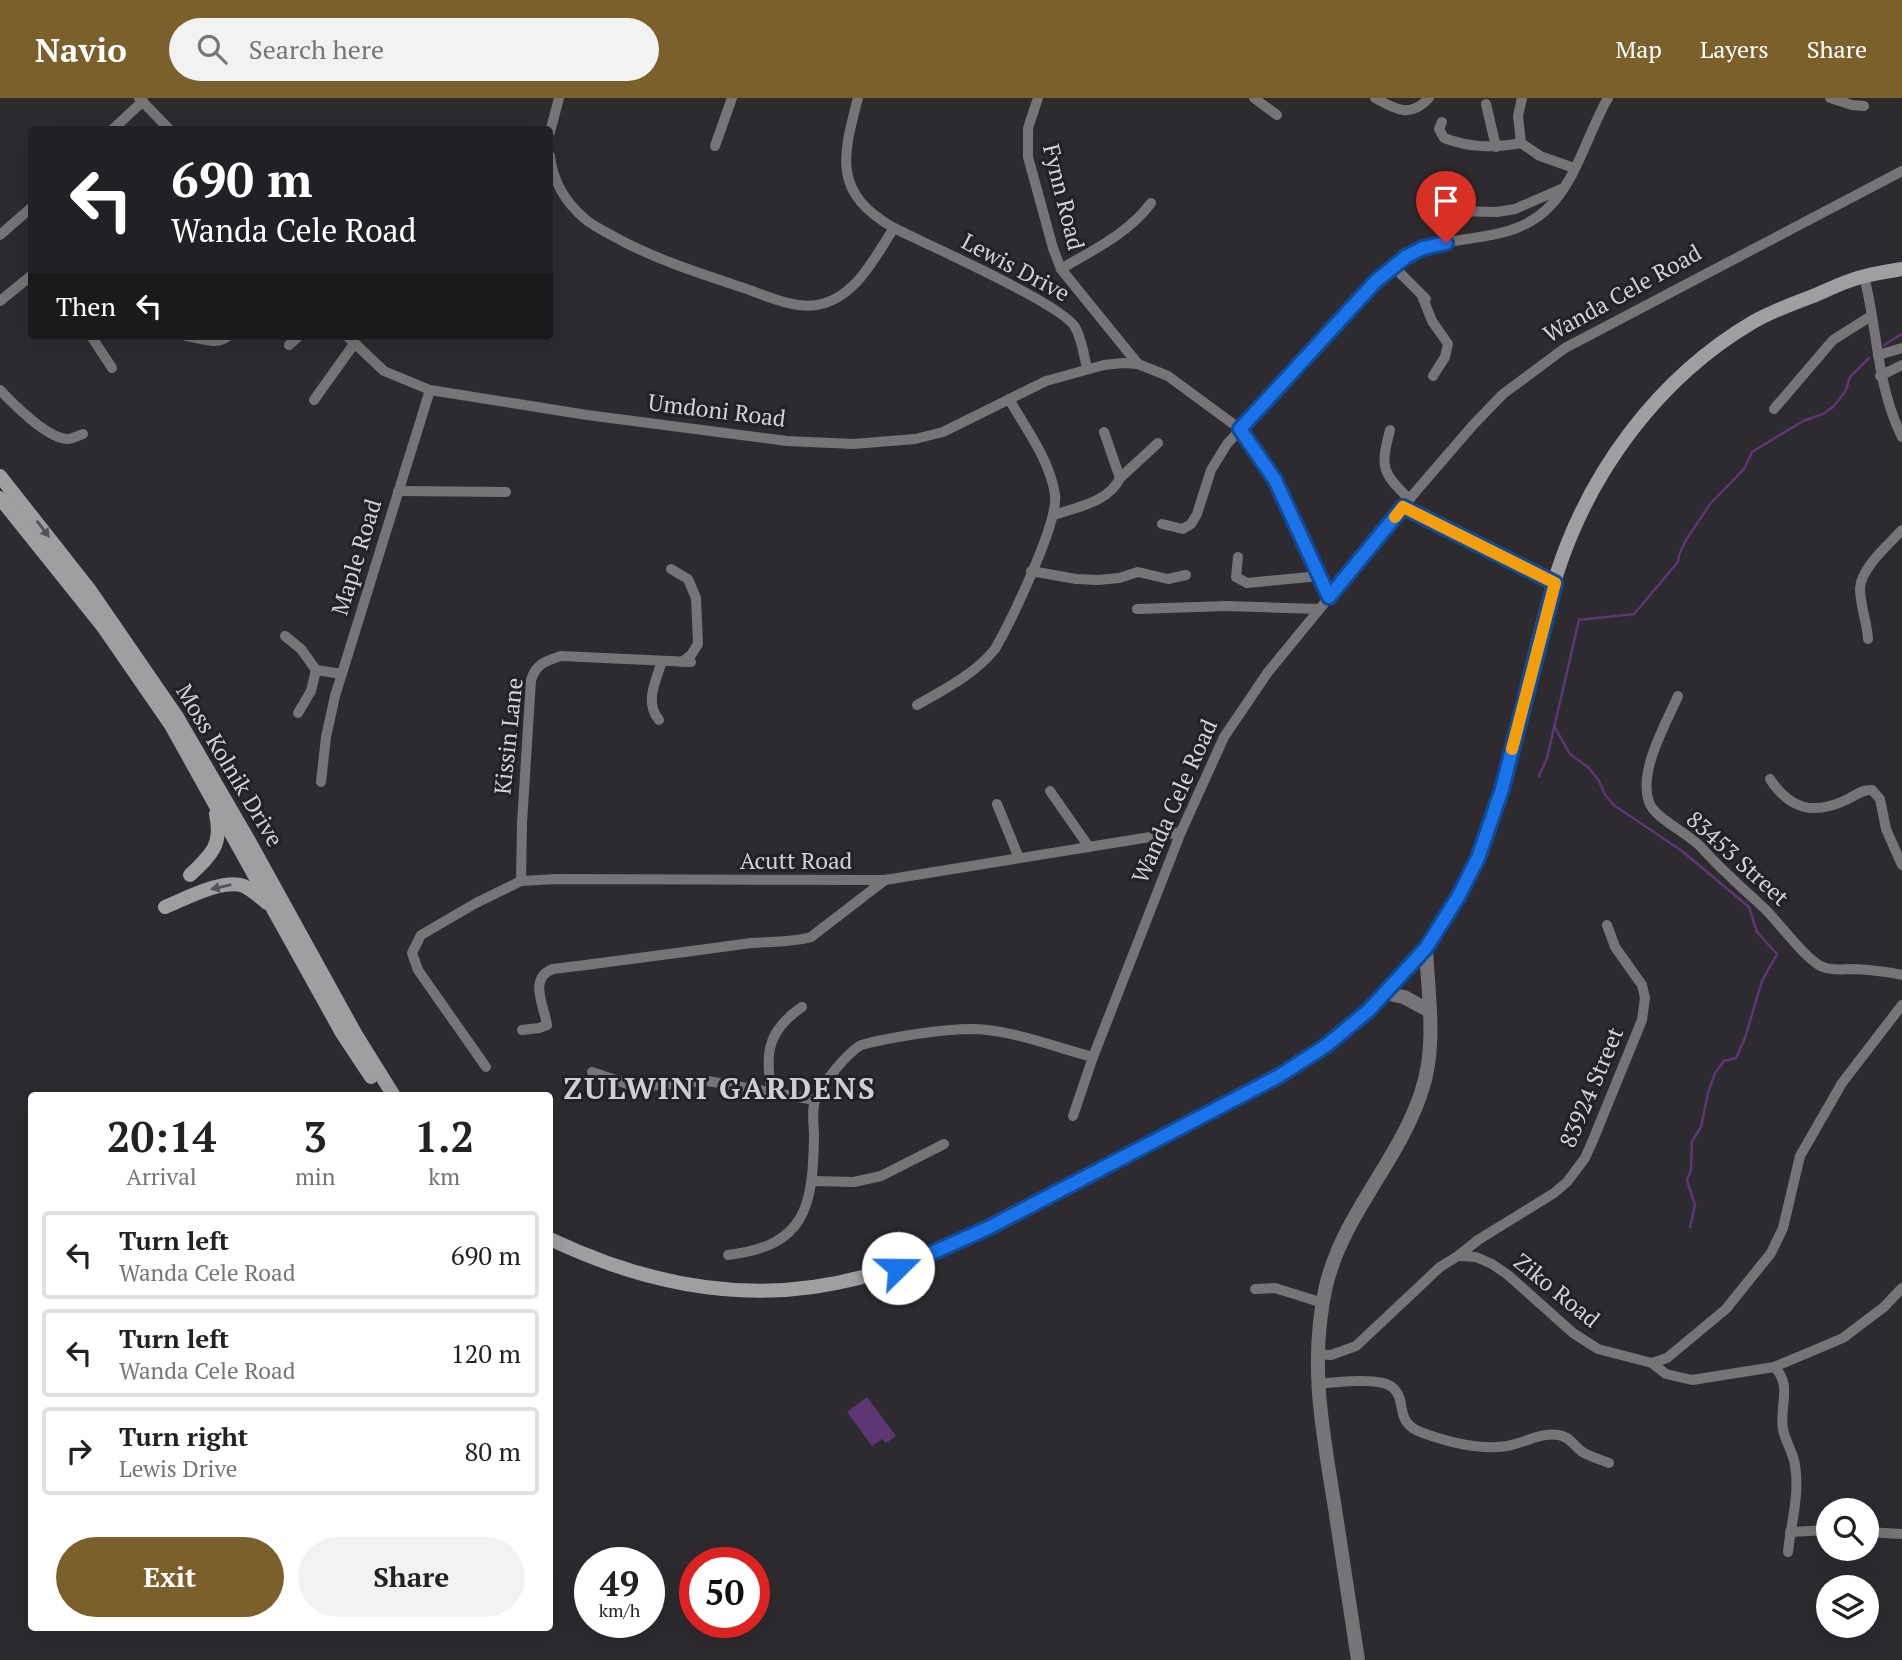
<!DOCTYPE html>
<html lang="en">
<head>
<meta charset="utf-8">
<style>
  body { margin:0; font-family:"PT Serif",serif; background:#f2f2f2; color:#222; height:100vh; display:flex; flex-direction:column; font-size:26px; white-space:nowrap }
  * { box-sizing:border-box; margin:0 }
  p { font-size:23px; color:#767676 }
  .icon { flex:none; width:38px; height:38px; fill:none; stroke:currentColor; stroke-width:2; stroke-linecap:round; stroke-linejoin:round }
  .map { position:relative; flex:1; overflow:hidden }
  .side { position:absolute; left:28px; top:994px; width:525px; height:539px; display:flex; flex-direction:column; background:#fff; border-radius:7px; box-shadow:0 7px 28px #0002 }
  .side>* { flex:none }
  .hud { position:absolute; left:28px; top:28px; width:525px; height:214px; border-radius:7px; box-shadow:0 7px 28px #0002; background:#202124; color:#fff; overflow:hidden }
  .controls { position:absolute; left:1816px; top:1400px; display:grid; gap:14px }
  .controls a { display:grid; place-items:center; width:63px; height:63px; border-radius:50%; background:#fff; box-shadow:0 7px 28px #0002; font-size:35px }
  .speed { position:absolute; left:574px; top:1449px; display:flex; gap:14px; font-size:35px; font-weight:700; text-align:center }
  .speed>* { display:grid; place-content:center; width:91px; height:91px; border-radius:50%; background:#fff; box-shadow:0 7px 28px #0002; line-height:1 }
  .speed small { font-size:18px; font-weight:400 }
  .speed .limit { border:10px solid #d22; background:#fff; color:#111 }
  .pin { position:absolute; display:grid; place-items:center; width:60px; height:60px; color:#fff; margin:-72px -30px; border-radius:50% 50% 50% 0; rotate:-45deg; box-shadow:0 0 7px #0007 }
  .pin .icon { rotate:45deg }
  .me { position:absolute; width:77px; margin:-38px; rotate:68deg; stroke-linejoin:round; filter:drop-shadow(0 0 5px #0008) }
  .turn { display:flex; align-items:center; gap:24px; height:147px; padding:0 28px; font-size:32px }
  .turn .icon { width:91px; height:91px; stroke-width:2.5 }
  .turn b { display:block; font-size:49px; line-height:60px }
  .then { display:flex; align-items:center; height:66px; padding:0 28px; background:#0003; gap:14px; font-size:26px }
  .eta { display:flex; justify-content:space-evenly; align-items:center; height:119px; text-align:center }
  .eta b { font-size:42px; font-weight:600; line-height:49px }
  .cta { display:flex; gap:14px; margin-top:auto; padding:14px 28px }
  .cta a { flex:1; height:80px; border-radius:42px; background:#7c602c; color:#fff; font-size:28px; font-weight:600; line-height:80px; text-align:center }
  .cta a+a { background:#f2f2f2; color:#222 }
  ul { padding:0; list-style:none }
  li { display:flex; align-items:center; gap:21px; height:88px; margin:0 14px 10px; padding:0 14px; border:4px solid #e0e0e0; border-radius:7px }
  li div { flex:1 }
  li b { display:block; font-size:26px }
  li em { font-style:normal }
  header { display:flex; align-items:center; gap:42px; box-sizing:border-box; height:98px; padding:0 35px; background:#7c602c; color:#fff }
  header strong { font-size:33px }
  nav { display:flex; gap:38px; margin-inline-start:auto; font-size:24px }
  .search { width:490px; height:63px; background:#f2f2f2; display:flex; align-items:center; gap:18px; box-sizing:border-box; padding:0 24px; border-radius:38px; color:#767676; font-size:26px }
  .map>svg:first-child { display:block }
  .water { fill:#5d3674 }
  .lines { fill:none; stroke-linecap:round; stroke-linejoin:round }
  .stream { stroke:#5d3674; stroke-width:2.5 }
  .minor { stroke:#767477; stroke-width:10 }
  .tertiary { stroke:#767477; stroke-width:14 }
  .secondary { stroke:#9f9ea1; stroke-width:14 }
  .oneway { fill:#555357 }
  .route-casing { stroke:#114b97; stroke-width:18 }
  .route { stroke:#1a73e8; stroke-width:12 }
  .slow { stroke:#f59e0b; stroke-width:12 }
  .labels { text-anchor:middle; dominant-baseline:central; stroke-width:6; stroke-linejoin:round; paint-order:stroke }
  .street-label { font-size:23px; fill:#d2d1d3; stroke:#232125 }
  .district-label { font-size:30px; font-weight:bold; letter-spacing:2px; fill:#d0ced3; stroke:#232125 }
</style>
</head>
<body>
<header>
<strong>Navio</strong>
<div class="search"><svg class="icon" aria-label="search" viewBox="0 0 24 24"><circle cx="10" cy="10" r="6"/><path d="M15 15l6 6"/></svg>Search here</div>
<nav><a>Map</a><a>Layers</a><a>Share</a></nav>
</header>
<div class="map">
<svg width="1902" height="1562" viewBox="0 0 1902 1562">
  <rect width="100%" height="100%" fill="#2d2b2f"/>
  <polygon class="water" points="867,1299 896,1338 886,1345 882,1341 872,1348 847,1314"/>
  <g class="lines">
    <g class="stream">
      <polyline points="1884,247 1902,236"/>
      <polyline points="1554,628 1570,656 1589,670 1599,683 1605,697 1615,708 1682,753 1749,809 1757,834 1777,856 1762,883 1745,940 1736,960 1724,963 1715,975 1708,995 1701,1029 1692,1043 1691,1072 1687,1082 1695,1107 1690,1129"/>
      <polyline points="1539,678 1547,660 1579,522 1634,516 1678,464 1679,457 1686,442 1710,406 1744,371 1752,354 1803,323 1823,316 1833,309 1845,294 1850,279 1869,260"/>
    </g>
    <g class="minor">
      <polyline points="139,0 170,32"/>
      <path d="M858 0C842 60 833 95 894 130 926 146 1062 206 1075 229 1082 241 1084 257 1087 271"/>
      <polyline points="1038,0 1028,30 1028,59 1053,150 1061,171 1138,266"/>
      <polyline points="1254,0 1277,17"/>
      <path d="M1375 0C1396 12 1411 20 1429 0"/>
      <polyline points="1522,0 1518,18 1521,45 1540,58 1574,70"/>
      <polyline points="1830,0 1852,7 1864,8"/>
      <polyline points="1486,6 1496,49"/>
      <path d="M1442 24 1439 31 1444 40C1471 50 1493 50 1521 45"/>
      <polyline points="112,32 143,3"/>
      <polyline points="550,34 559,0"/>
      <polyline points="715,48 732,0"/>
      <path d="M550 58C553 84 565 104 585 121 596 130 610 136 622 143 661 163 699 175 741 189 765 197 792 211 817 207 856 200 874 160 894 130"/>
      <polyline points="1451,113 1497,114 1515,111 1561,91"/>
      <polyline points="0,137 32,109"/>
      <polyline points="1393,168 1426,201"/>
      <path d="M1061 171C1093 152 1129 135 1151 105"/>
      <path d="M1864 178C1878 233 1876 286 1902 339"/>
      <polyline points="1422,198 1432,223 1448,246 1445,259 1433,278"/>
      <polyline points="0,203 32,177"/>
      <polyline points="91,238 112,270"/>
      <path d="M186 238C199 240 218 248 228 238"/>
      <polyline points="347,238 384,273 430,292 587,317 787,343 853,346 915,341 943,334 1046,283 1104,267 1123,265 1138,266 1168,278 1240,331 1275,382 1329,499"/>
      <polyline points="289,247 299,238"/>
      <polyline points="1878,257 1902,250"/>
      <polyline points="1880,278 1902,267"/>
      <path d="M0 292C13 306 47 340 67 341 72 341 77 338 83 336"/>
      <polyline points="314,302 354,246"/>
      <polyline points="1774,311 1833,242 1871,218"/>
      <path d="M1390 332C1380 370 1382 374 1409 401"/>
      <polyline points="1120,380 1158,345"/>
      <polyline points="398,393 506,394"/>
      <polyline points="1403,409 1554,485"/>
      <path d="M1054 417C1077 409 1109 404 1120 380L1104 334"/>
      <path d="M1162 426 1183 431 1191 426 1197 416 1211 372 1227 346 1376 183C1391 170 1406 156 1424 150 1466 136 1511 144 1546 112 1577 83 1587 36 1608 0"/>
      <polyline points="1238,459 1236,479 1247,485 1320,478"/>
      <polyline points="671,471 688,481 696,500 698,546 691,557 682,564"/>
      <polyline points="1031,473 1076,481 1098,482 1119,480 1138,474 1168,481 1186,477"/>
      <polyline points="1137,511 1227,508 1319,511"/>
      <polyline points="285,538 301,551 316,572"/>
      <path d="M1868 541C1867 524 1860 507 1860 491 1860 471 1889 446 1902 432"/>
      <path d="M1678 598C1666 626 1638 673 1649 704 1654 720 1688 735 1701 749 1721 772 1744 791 1766 812 1780 826 1807 863 1823 869 1832 873 1844 871 1854 871 1870 872 1886 873 1902 877"/>
      <path d="M917 607C945 591 975 576 995 551 1010 525 1059 424 1055 397 1050 362 1026 331 1009 301"/>
      <polyline points="298,615 311,593 316,572 342,576"/>
      <path d="M659 622C644 604 656 583 662 563"/>
      <path d="M1770 681C1790 712 1814 717 1846 702 1855 698 1862 691 1872 692L1880 701 1886 731 1902 767"/>
      <polyline points="321,684 326,639 335,598 430,292"/>
      <polyline points="1050,693 1089,749"/>
      <polyline points="997,706 1019,760"/>
      <path d="M521 783 522 725 531 582C536 566 545 563 561 558L691 564"/>
      <path d="M522 932 539 930 547 927C544 907 528 880 553 871 619 863 685 854 751 845 771 843 791 845 811 839L885 782"/>
      <polyline points="486,969 418,872 412,855 421,837 476,805 521,783 556,781 885,782 1181,734"/>
      <polyline points="592,974 636,989 708,983 815,1002"/>
      <path d="M772 995C764 955 768 932 802 909"/>
      <polyline points="1073,1018 1093,959 1181,734 1224,639 1268,574 1417,392 1474,326 1503,296 1565,250 1902,73"/>
      <polyline points="813,1083 854,1084 881,1078 944,1046"/>
      <path d="M728 1157C806 1148 813 1108 814 1038 814 1027 811 1010 816 1001 823 985 846 956 861 947 891 939 942 931 973 931 1013 932 1054 949 1093 959"/>
      <polyline points="1458,1158 1478,1142 1554,1095 1567,1084 1585,1060 1593,1042 1642,922 1645,900 1642,887 1615,849 1607,827"/>
      <polyline points="1255,1191 1275,1190 1323,1205"/>
      <polyline points="1316,1256 1331,1257 1356,1248 1440,1169 1458,1158 1476,1159 1492,1166 1508,1177 1573,1235 1598,1251 1652,1265 1667,1260 1726,1211 1771,1155 1783,1130 1800,1058 1842,985 1902,907"/>
      <polyline points="1652,1265 1666,1276 1692,1282 1774,1269 1843,1240 1884,1209 1902,1190"/>
      <path d="M1774 1269C1793 1286 1779 1309 1783 1331 1785 1343 1793 1354 1795 1367 1800 1396 1791 1425 1788 1454"/>
      <path d="M1319 1286C1335 1284 1380 1279 1392 1289 1409 1303 1392 1324 1423 1335 1448 1344 1481 1352 1507 1348 1525 1345 1540 1334 1559 1337 1571 1339 1575 1350 1584 1355 1592 1359 1601 1362 1609 1365"/>
      <polyline points="1790,1434 1829,1432"/>
      <polyline points="1867,1434 1902,1436"/>
    </g>
    <g class="tertiary">
      <polyline points="1384,895 1404,899 1428,912"/>
      <path d="M1358 1562C1350 1509 1342 1457 1334 1404 1322 1330 1309 1263 1326 1188 1343 1116 1400 1062 1422 992 1437 947 1428 897 1426 850"/>
    </g>
    <g class="secondary">
      <polyline points="0,378 89,491 177,619 249,743 356,937 394,998"/>
      <polyline points="0,400 104,530 171,627 342,935 371,979"/>
      <path d="M190 777C211 757 223 747 216 716"/>
      <path d="M165 809C185 801 223 780 244 788 252 792 260 799 267 805"/>
      <path d="M550 1141C632 1180 721 1202 813 1189 912 1175 977 1132 1064 1089 1117 1062 1170 1035 1222 1008 1258 989 1295 971 1328 946 1353 928 1375 906 1396 883 1406 871 1418 860 1427 848 1509 735 1516 606 1556 478 1589 374 1658 280 1753 224 1772 213 1792 206 1813 198 1830 191 1847 182 1865 178 1877 175 1890 173 1902 171"/>
    </g>
  </g>
  <defs><path id="oneway-solid" d="M-6-.8H1V-3.2L6.5 0L1 3.2V.8H-6Z" transform="scale(1.75)"/></defs>
  <g class="oneway">
    <use href="#oneway-solid" transform="translate(43 431) rotate(53)"/>
    <use href="#oneway-solid" transform="translate(221 789) rotate(167)"/>
  </g>
  <g class="lines">
    <defs>
      <polyline id="route" points="898,1170 988,1130 1279,978 1327,947 1369,912 1426,850 1458,799 1478,760 1502,691 1555,485 1403,409 1329,499 1275,382 1240,331 1376,183 1407,158 1423,150 1446,145"/>
    </defs>
    <use href="#route" class="route-casing"/>
    <use href="#route" class="route"/>
    <polyline class="slow" points="1395,419 1403,409 1555,485 1512,651"/>
  </g>
  <g class="labels">
    <g class="street-label">
      <text transform="translate(1064 99) rotate(76)">Fynn Road</text>
      <text transform="translate(1016 169) rotate(28)">Lewis Drive</text>
      <text transform="translate(1622 195) rotate(-29)">Wanda Cele Road</text>
      <text transform="translate(717 312) rotate(7)">Umdoni Road</text>
      <text transform="translate(356 459) rotate(-73)">Maple Road</text>
      <text transform="translate(508 638) rotate(-84)">Kissin Lane</text>
      <text transform="translate(230 667) rotate(59)">Moss Kolnik Drive</text>
      <text transform="translate(1174 703) rotate(-66)">Wanda Cele Road</text>
      <text transform="translate(1738 760) rotate(42)">83453 Street</text>
      <text x="796" y="762">Acutt Road</text>
      <text transform="translate(1591 989) rotate(-67)">83924 Street</text>
      <text transform="translate(1557 1192) rotate(39)">Ziko Road</text>
    </g>
    <g class="district-label">
      <text x="720" y="990">ZULWINI GARDENS</text>
    </g>
  </g>
</svg>
<div class="controls">
<a><svg class="icon" aria-label="search" viewBox="0 0 24 24"><circle cx="10" cy="10" r="6"/><path d="M15 15l6 6"/></svg></a>
<a><svg class="icon" aria-label="layers" viewBox="0 0 24 24"><path d="M12 4l9 5-9 5-9-5zM3 14l9 5 9-5"/></svg></a>
</div>
<div class="speed"><div>49<small>km/h</small></div><div class="limit">50</div></div>
<div class="pin" style="left:1446px;top:145px;background:#d93025"><svg class="icon" aria-label="arrive" viewBox="0 0 24 24"><path d="M6 21V4h12l-3 4 3 4H6"/></svg></div>
<svg class="me" style="left:898px;top:1170px" viewBox="-20 -20 40 40"><circle r="19" fill="#fff"/><path d="M0-13L10 11 0 6-10 11z" fill="#1a73e8"/></svg>
<div class="hud">
<div class="turn"><svg class="icon" aria-label="left" viewBox="0 0 24 24"><path d="M17 20v-9H6M10 6l-5 5 5 5"/></svg><div><b>690 m</b>Wanda Cele Road</div></div>
<div class="then">Then<svg class="icon" aria-label="left" viewBox="0 0 24 24"><path d="M17 20v-9H6M10 6l-5 5 5 5"/></svg></div>
</div>
<section class="side">
<div class="eta">
<div><b>20:14</b><p>Arrival</p></div>
<div><b>3</b><p>min</p></div>
<div><b>1.2</b><p>km</p></div>
</div>
<ul>
<li><svg class="icon" aria-label="left" viewBox="0 0 24 24"><path d="M17 20v-9H6M10 6l-5 5 5 5"/></svg><div><b>Turn left</b><p>Wanda Cele Road</p></div><em>690 m</em></li>
<li><svg class="icon" aria-label="left" viewBox="0 0 24 24"><path d="M17 20v-9H6M10 6l-5 5 5 5"/></svg><div><b>Turn left</b><p>Wanda Cele Road</p></div><em>120 m</em></li>
<li><svg class="icon" aria-label="right" viewBox="0 0 24 24"><path d="M7 20v-9h11M14 6l5 5-5 5"/></svg><div><b>Turn right</b><p>Lewis Drive</p></div><em>80 m</em></li>
</ul>
<div class="cta"><a>Exit</a><a>Share</a></div>
</section>
</div>
</body>
</html>
